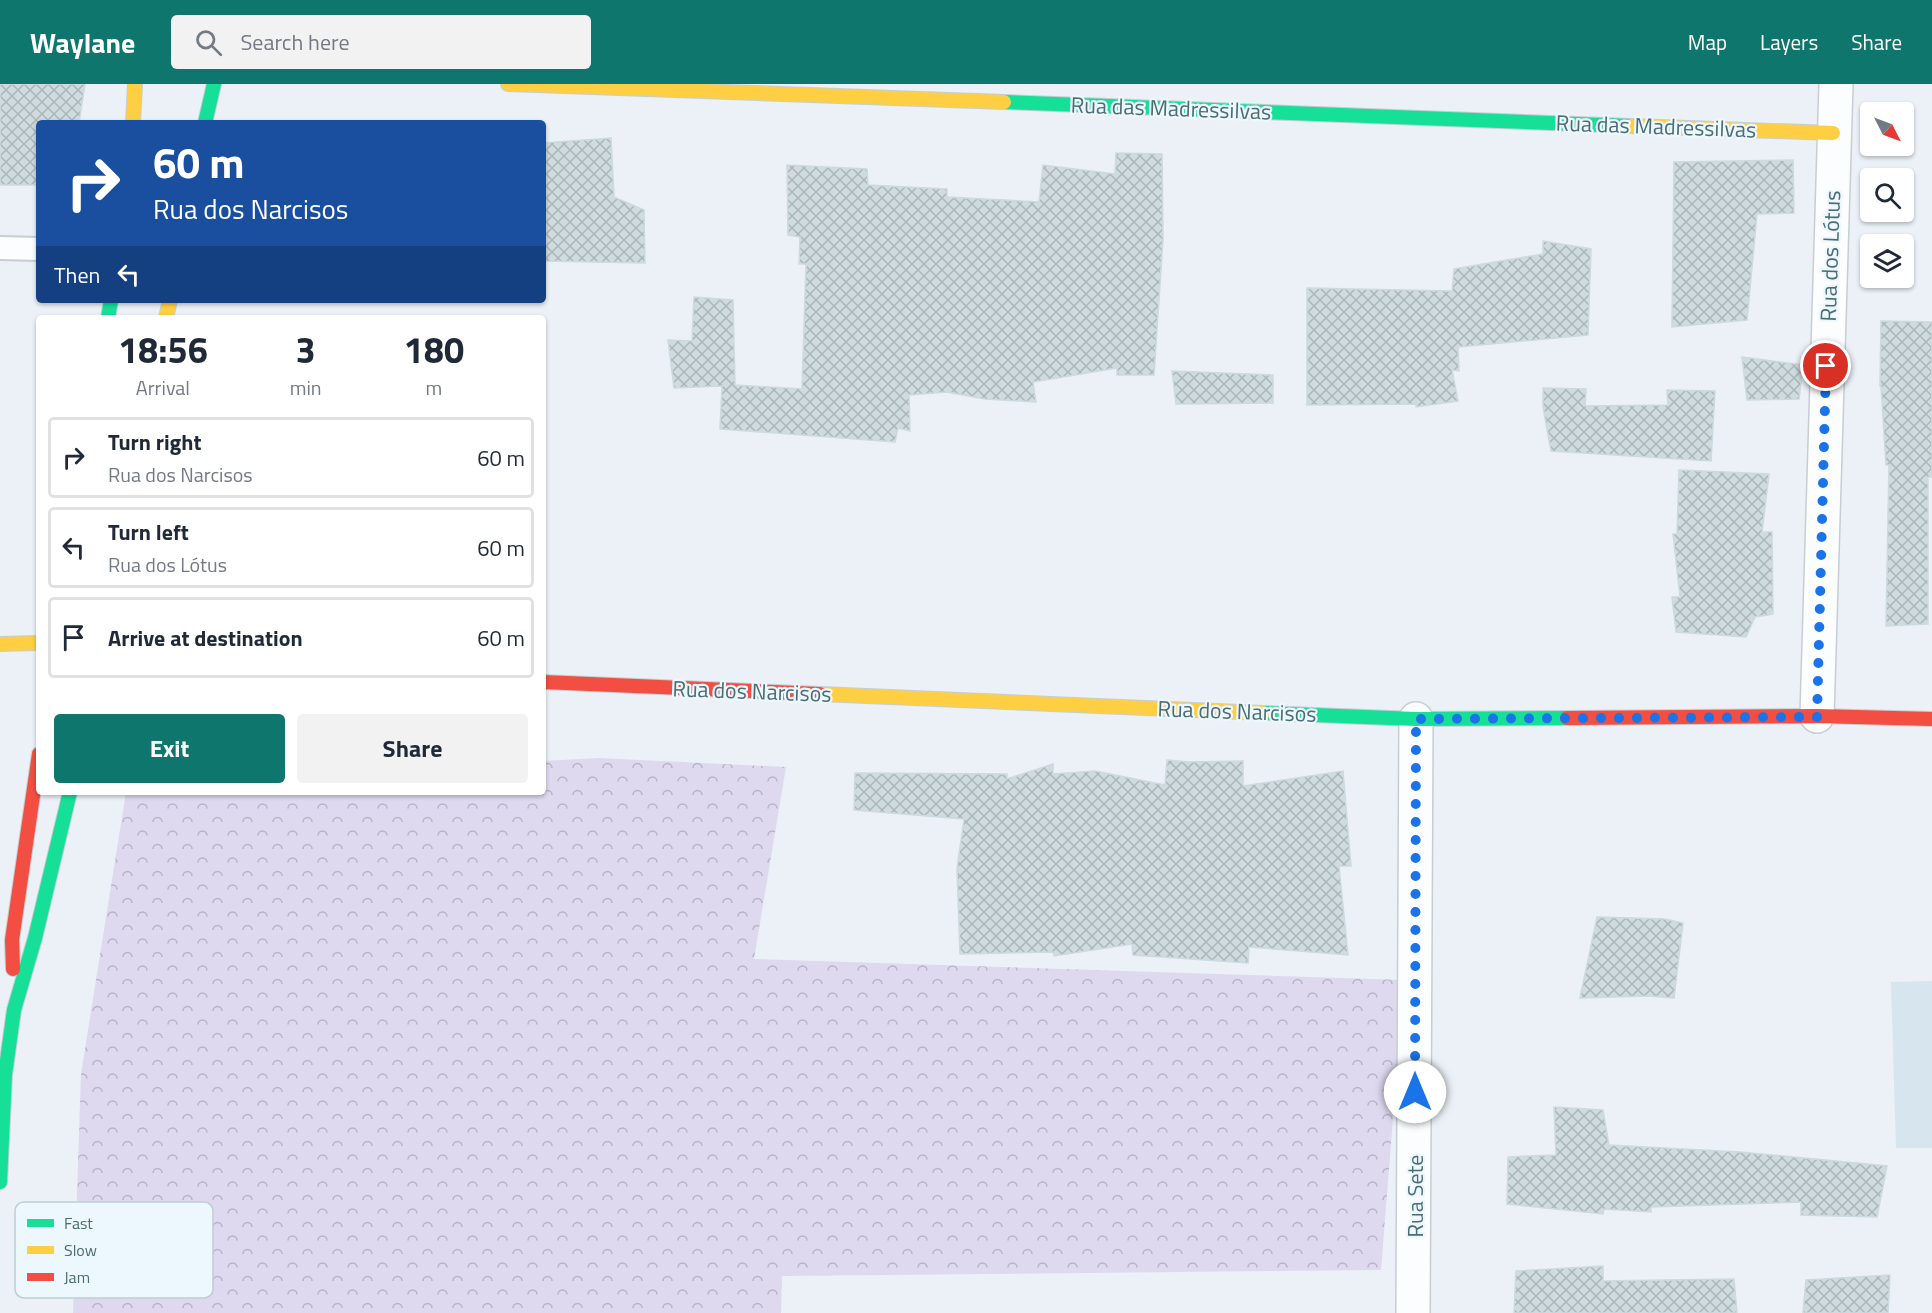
<!DOCTYPE html>
<html lang="en">
<head>
<meta charset="utf-8">
<style>
  body { margin:0; font-family:"Titillium Web",sans-serif; background:#f2f2f3; color:#1f2937; height:100vh; display:flex; flex-direction:column; font-size:22px; white-space:nowrap }
  * { box-sizing:border-box; margin:0 }
  p { font-size:20px; color:#747a83 }
  .icon { flex:none; width:33px; height:33px; fill:none; stroke:currentColor; stroke-width:2; stroke-linecap:round; stroke-linejoin:round }
  .map { position:relative; flex:1; overflow:hidden }
  .drawer { position:absolute; left:36px; top:231px; width:510px; height:480px; display:flex; flex-direction:column; background:#fff; border-radius:6px; box-shadow:0 2px 4px #0004 }
  .drawer>* { flex:none }
  .guide { position:absolute; left:36px; top:36px; width:510px; height:183px; border-radius:6px; box-shadow:0 2px 4px #0004; background:#1a4fa0; color:#fff; overflow:hidden }
  .needle { width:39px; rotate:132deg }
  .fabs { position:absolute; left:1860px; top:18px; display:grid; gap:12px }
  .fabs a { display:grid; place-items:center; width:54px; height:54px; border-radius:6px; background:#fff; box-shadow:0 2px 4px #0004; font-size:30px }
  .pin { position:absolute; display:grid; place-items:center; width:51px; height:51px; color:#fff; margin:-26px; border:3px solid #fff; border-radius:50%; box-shadow:0 2px 6px #0007 }
  .me { position:absolute; width:66px; margin:-33px; rotate:0deg; stroke-linejoin:round; filter:drop-shadow(0 0 4px #0008) }
  .turn { display:flex; align-items:center; gap:21px; height:126px; padding:0 18px; font-size:27px }
  .turn .icon { width:78px; height:78px; stroke-width:2.5 }
  .turn b { display:block; font-size:42px; line-height:51px }
  .then { display:flex; align-items:center; height:57px; padding:0 18px; background:#0003; gap:12px; font-size:22px }
  .eta { display:flex; justify-content:space-evenly; align-items:center; height:102px; text-align:center }
  .eta b { font-size:36px; font-weight:700; line-height:42px }
  .cta { display:flex; gap:12px; margin-top:auto; padding:12px 18px }
  .cta a { flex:1; height:69px; border-radius:6px; background:#0f766e; color:#fff; font-size:24px; font-weight:700; line-height:69px; text-align:center }
  .cta a+a { background:#f2f2f3; color:#1f2937 }
  ul { padding:0; list-style:none }
  li { display:flex; align-items:center; gap:18px; height:81px; margin:0 12px 9px; padding:0 6px; border:3px solid #e0e1e3; border-radius:6px }
  li div { flex:1 }
  li b { display:block; font-size:22px }
  li em { font-style:normal }
  header { display:flex; align-items:center; gap:36px; box-sizing:border-box; height:84px; padding:0 30px; background:#0f766e; color:#fff }
  header strong { font-size:28px }
  nav { display:flex; gap:33px; margin-inline-start:auto; font-size:21px }
  .search { width:420px; height:54px; background:#f2f2f3; display:flex; align-items:center; gap:15px; box-sizing:border-box; padding:0 21px; border-radius:6px; color:#747a83; font-size:22px }
  .map>svg:first-child { display:block }
  .residential { fill:#d7e5ee }
  .forest { fill:url(#forest-crowns) }
  .building { fill:url(#building-cross-hatch); stroke:#cddae0; stroke-width:1.5 }
  .lines { fill:none; stroke-linecap:round; stroke-linejoin:round }
  .lane-casing { stroke:#c6ced2; stroke-width:26 }
  .street-casing { stroke:#c6ced2; stroke-width:36 }
  .fast-casing { stroke:#c5ced3; stroke-width:16 }
  .slow-casing { stroke:#c5ced3; stroke-width:16 }
  .jam-casing { stroke:#c5ced3; stroke-width:16 }
  .lane { stroke:#fcfdfe; stroke-width:22 }
  .street { stroke:#fcfdfe; stroke-width:33 }
  .fast { stroke:#16e098; stroke-width:14 }
  .slow { stroke:#ffcf43; stroke-width:14 }
  .jam { stroke:#f24e42; stroke-width:14 }
  .route { stroke:#1a73e8; stroke-width:10; stroke-dasharray:0 18 }
  .labels { text-anchor:middle; dominant-baseline:central; stroke-width:4.5; stroke-linejoin:round; paint-order:stroke }
  .street-label { font-size:22px; fill:#4c6d74; stroke:#edf7fe }
  .key { fill:#edf7fe; stroke:#bdced5; stroke-width:1.5 }
  .key-label { font-size:16px; fill:#4c6d74 }
</style>
</head>
<body>
<header>
<strong>Waylane</strong>
<div class="search"><svg class="icon" aria-label="search" viewBox="0 0 24 24"><circle cx="10" cy="10" r="6"/><path d="M15 15l6 6"/></svg>Search here</div>
<nav><a>Map</a><a>Layers</a><a>Share</a></nav>
</header>
<div class="map">
<svg width="1932" height="1229" viewBox="0 0 1932 1229">
  <defs>
    <pattern id="forest-crowns" width="20" height="18" patternUnits="userSpaceOnUse" patternTransform="scale(1.5)"><rect width="20" height="18" fill="#ded9ef"/><path d="M2 6a3 3 0 1 1 6 0M12 15a3 3 0 1 1 6 0" fill="none" stroke="#b6b4c6"/></pattern>
    <pattern id="building-cross-hatch" width="8" height="8" patternUnits="userSpaceOnUse" patternTransform="scale(1.5)"><rect width="8" height="8" fill="#d0dbdf"/><path d="M0 0l8 8M0 8l8-8" fill="none" stroke="#abb6b9"/></pattern>
  </defs>
  <rect width="100%" height="100%" fill="#ebf1f7"/>
  <polygon class="residential" points="1932,897 1932,1064 1896,1064 1891,898"/>
  <polygon class="forest" points="599,674 786,683 754,875 1404,896 1381,1186 782,1192 781,1229 73,1229 81,990 126,708 543,708 543,677"/>
  <g class="building">
    <polygon points="0,0 85,0 79,39 39,39 39,101 0,101"/>
    <polygon points="611,54 614,113 644,126 645,179 543,177 543,59"/>
    <polygon points="1116,69 1162,70 1163,155 1154,291 1117,291 1117,284 1033,298 1036,318 985,315 947,308 909,311 910,347 898,344 895,358 720,345 722,302 674,304 668,256 692,257 694,213 733,216 735,301 802,305 806,180 799,180 800,153 788,151 787,81 867,85 868,101 947,105 947,113 1039,118 1043,81 1115,90"/>
    <polygon points="1793,76 1794,129 1757,130 1747,236 1672,243 1674,78"/>
    <polygon points="1543,157 1591,165 1588,251 1458,263 1459,287 1452,286 1458,317 1416,323 1416,320 1307,321 1307,204 1452,207 1454,185 1543,170"/>
    <polygon points="1881,237 1932,238 1932,393 1928,393 1928,540 1886,542 1889,381 1886,381 1881,302 1880,302"/>
    <polygon points="1742,273 1803,281 1799,315 1747,316"/>
    <polygon points="1172,287 1273,291 1273,319 1176,320"/>
    <polygon points="1543,304 1586,305 1585,322 1668,321 1667,306 1715,307 1711,377 1551,367 1543,323"/>
    <polygon points="1679,386 1769,390 1762,448 1772,448 1773,530 1755,533 1746,553 1676,548 1672,513 1680,513 1673,450 1677,450"/>
    <polygon points="1167,676 1189,678 1243,677 1243,702 1343,687 1351,782 1339,782 1348,871 1249,863 1248,879 1133,871 1132,860 1054,872 1053,868 960,870 957,785 964,735 854,726 855,689 1007,690 1007,695 1053,680 1053,690 1095,687 1165,701"/>
    <polygon points="1597,833 1665,835 1683,839 1674,914 1649,912 1580,914"/>
    <polygon points="1554,1023 1603,1026 1609,1061 1740,1068 1887,1082 1877,1133 1801,1131 1801,1118 1651,1123 1651,1128 1604,1125 1603,1130 1507,1120 1508,1073 1556,1071"/>
    <polygon points="1603,1182 1603,1197 1734,1195 1737,1229 1514,1229 1516,1187"/>
    <polygon points="1890,1191 1888,1229 1803,1229 1806,1196"/>
  </g>
  <g class="lines">
    <defs>
      <polyline id="lane" points="0,164 39,165"/>
      <g id="street">
        <polyline points="1817,632 1836,0"/>
        <polyline points="1413,1229 1416,635"/>
      </g>
      <g id="fast">
        <polyline points="1004,18 1631,42"/>
        <polyline points="205,39 214,0"/>
        <polyline points="108,234 111,216"/>
        <polyline points="1263,629 1416,635 1567,634"/>
        <polyline points="0,1098 5,991 14,926 35,854 70,708"/>
      </g>
      <g id="slow">
        <polyline points="508,0 1004,18"/>
        <polyline points="133,39 135,0"/>
        <polyline points="1631,42 1833,49"/>
        <polyline points="166,234 170,216"/>
        <polyline points="0,560 39,559"/>
        <polyline points="820,610 1263,629"/>
      </g>
      <g id="jam">
        <polyline points="543,598 820,610"/>
        <polyline points="1567,634 1817,632 1932,635"/>
        <polyline points="13,885 12,856 39,670"/>
      </g>
    </defs>
    <use href="#lane" class="lane-casing"/>
    <use href="#street" class="street-casing"/>
    <use href="#fast" class="fast-casing"/>
    <use href="#slow" class="slow-casing"/>
    <use href="#jam" class="jam-casing"/>
    <use href="#lane" class="lane"/>
    <use href="#street" class="street"/>
    <use href="#fast" class="fast"/>
    <use href="#slow" class="slow"/>
    <use href="#jam" class="jam"/>
  </g>
  <g class="lines">
    <polyline class="route" points="1415,1008 1416,635 1817,633 1826,282"/>
  </g>
  <g class="labels">
    <g class="street-label">
      <text transform="translate(1171 24) rotate(2)">Rua das Madressilvas</text>
      <text transform="translate(1656 42) rotate(2)">Rua das Madressilvas</text>
      <text transform="translate(1830 172) rotate(-88)">Rua dos Lótus</text>
      <text transform="translate(752 607) rotate(2)">Rua dos Narcisos</text>
      <text transform="translate(1237 627) rotate(2)">Rua dos Narcisos</text>
      <text transform="translate(1415 1112) rotate(-90)">Rua Sete</text>
    </g>
  </g>
  <rect x="15" y="1118" width="198" height="96" rx="9" class="key"/>
  <rect x="27" y="1135" width="27" height="8" fill="#16e098"/>
  <rect x="27" y="1162" width="27" height="8" fill="#ffcf43"/>
  <rect x="27" y="1189" width="27" height="8" fill="#f24e42"/>
  <g class="key-label">
    <text x="64" y="1145">Fast</text>
    <text x="64" y="1172">Slow</text>
    <text x="64" y="1199">Jam</text>
  </g>
</svg>
<div class="fabs">
<a><svg class="needle" viewBox="-14 -14 28 28"><path d="M0-13l5 13h-10z" fill="#e53935"/><path d="M0 13l5-13h-10z" fill="#747a83"/></svg></a>
<a><svg class="icon" aria-label="search" viewBox="0 0 24 24"><circle cx="10" cy="10" r="6"/><path d="M15 15l6 6"/></svg></a>
<a><svg class="icon" aria-label="layers" viewBox="0 0 24 24"><path d="M12 4l9 5-9 5-9-5zM3 14l9 5 9-5"/></svg></a>
</div>
<div class="pin" style="left:1826px;top:282px;background:#d93025"><svg class="icon" aria-label="arrive" viewBox="0 0 24 24"><path d="M6 21V4h12l-3 4 3 4H6"/></svg></div>
<svg class="me" style="left:1415px;top:1008px" viewBox="-20 -20 40 40"><circle r="19" fill="#fff"/><path d="M0-13L10 11 0 6-10 11z" fill="#1a73e8"/></svg>
<div class="guide">
<div class="turn"><svg class="icon" aria-label="right" viewBox="0 0 24 24"><path d="M7 20v-9h11M14 6l5 5-5 5"/></svg><div><b>60 m</b>Rua dos Narcisos</div></div>
<div class="then">Then<svg class="icon" aria-label="left" viewBox="0 0 24 24"><path d="M17 20v-9H6M10 6l-5 5 5 5"/></svg></div>
</div>
<section class="drawer">
<div class="eta">
<div><b>18:56</b><p>Arrival</p></div>
<div><b>3</b><p>min</p></div>
<div><b>180</b><p>m</p></div>
</div>
<ul>
<li><svg class="icon" aria-label="right" viewBox="0 0 24 24"><path d="M7 20v-9h11M14 6l5 5-5 5"/></svg><div><b>Turn right</b><p>Rua dos Narcisos</p></div><em>60 m</em></li>
<li><svg class="icon" aria-label="left" viewBox="0 0 24 24"><path d="M17 20v-9H6M10 6l-5 5 5 5"/></svg><div><b>Turn left</b><p>Rua dos Lótus</p></div><em>60 m</em></li>
<li><svg class="icon" aria-label="arrive" viewBox="0 0 24 24"><path d="M6 21V4h12l-3 4 3 4H6"/></svg><div><b>Arrive at destination</b></div><em>60 m</em></li>
</ul>
<div class="cta"><a>Exit</a><a>Share</a></div>
</section>
</div>
</body>
</html>
